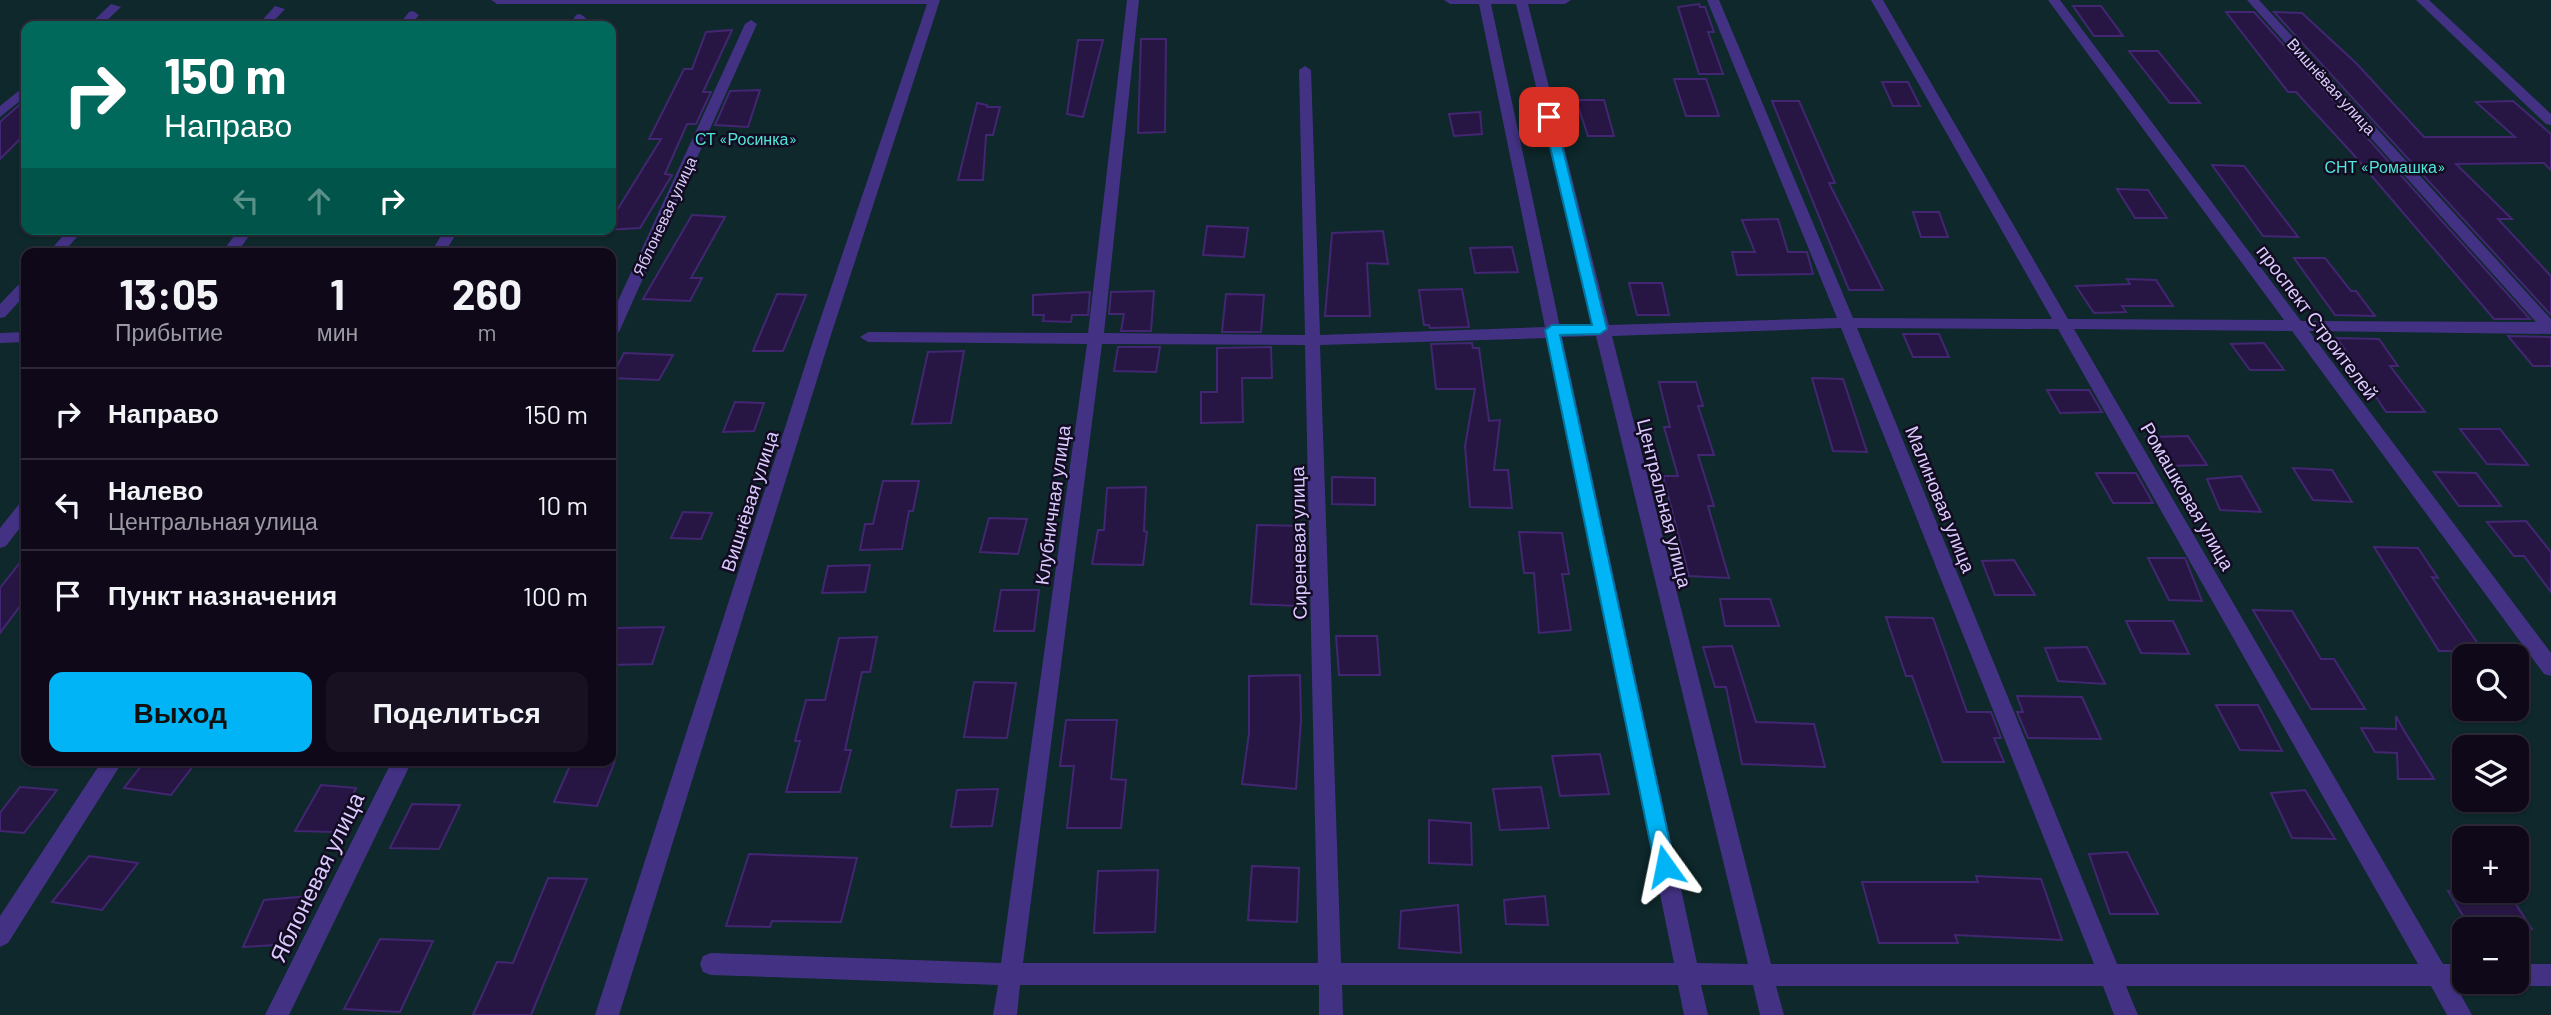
<!DOCTYPE html>
<html lang="ru">
<head>
<meta charset="utf-8">
<style>
  body { margin:0; font-family:Barlow,sans-serif; background:#171122; color:#f1f3f6; height:100vh; display:flex; flex-direction:column; font-size:26px; white-space:nowrap }
  * { box-sizing:border-box; margin:0 }
  p { font-size:23px; color:#9b9aa2 }
  .icon { flex:none; width:38px; height:38px; fill:none; stroke:currentColor; stroke-width:2; stroke-linecap:round; stroke-linejoin:round }
  .map { position:relative; flex:1; overflow:hidden }
  .drawer { position:absolute; left:21px; top:248px; width:595px; height:518px; display:flex; flex-direction:column; background:#0e0819; border-radius:14px; box-shadow:0 2px 5px #0004,0 0 0 2px #2e2938 }
  .drawer>* { flex:none }
  .guide { position:absolute; left:21px; top:21px; width:595px; height:214px; border-radius:14px; box-shadow:0 2px 5px #0004,0 0 0 2px #2e2938; background:#00695c; color:#fff; overflow:hidden }
  .controls { position:absolute; left:2452px; top:644px; display:grid; gap:14px }
  .controls a { display:grid; place-items:center; width:77px; height:77px; border-radius:14px; background:#0e0819; box-shadow:0 2px 5px #0004,0 0 0 2px #2e2938; font-size:35px }
  .pin { position:absolute; display:grid; place-items:center; width:60px; height:60px; color:#fff; margin:-30px; border-radius:14px; box-shadow:0 4px 10px #0006 }
  .me { position:absolute; width:77px; margin:-38px; rotate:348deg; stroke-linejoin:round; filter:drop-shadow(0 0 5px #0008) }
  .turn { display:flex; align-items:center; gap:24px; height:147px; padding:0 28px; font-size:32px }
  .turn .icon { width:91px; height:91px; stroke-width:2.5 }
  .turn b { display:block; font-size:49px; line-height:60px }
  .lanes { display:flex; align-items:center; height:66px; padding:0 28px; background:#0003; justify-content:center; gap:35px; direction:ltr }
  .lanes .off { opacity:.35 }
  .eta { display:flex; justify-content:space-evenly; align-items:center; height:119px; text-align:center }
  .eta b { font-size:42px; font-weight:700; line-height:49px }
  .cta { display:flex; gap:14px; margin-top:auto; padding:14px 28px }
  .cta a { flex:1; height:80px; border-radius:14px; background:#00b4f6; color:#111; font-size:28px; font-weight:700; line-height:80px; text-align:center }
  .cta a+a { background:#171122; color:#f1f3f6 }
  ul { padding:0; list-style:none }
  li { display:flex; align-items:center; gap:21px; height:91px; padding:0 28px; border-top:2px solid #2e2938 }
  li div { flex:1 }
  li b { display:block; font-size:26px }
  li em { font-style:normal }
  .map>svg:first-child { display:block }
  .green { fill:#0e282b; fill-rule:evenodd }
  .building { fill:#271643; stroke:#422671; stroke-width:2 }
  .lines { fill:none; stroke-linecap:round; stroke-linejoin:round }
  .minor { fill:#433284; fill-rule:evenodd }
  .route { fill:#00b4f6; stroke:#0075a0; stroke-width:2 }
  .labels { text-anchor:middle; dominant-baseline:central; stroke-width:5; stroke-linejoin:round; paint-order:stroke }
  .far-street-label { font-size:16px; fill:#dacbff; stroke:#130b21 }
  .far-park-label { font-size:16px; fill:#4ee8db; stroke:#130b21 }
  .street-label { font-size:19px; fill:#dacbff; stroke:#130b21 }
  .near-street-label { font-size:23px; fill:#dacbff; stroke:#130b21 }
</style>
</head>
<body>
<div class="map">
<svg width="2551" height="1015" viewBox="0 0 2551 1015">
  <rect width="100%" height="100%" fill="#130b21"/>
  <path class="green" d="M0 0H2551V1015H0ZM26 26H611V229H26ZM26 254H611V761H26ZM2464 656H2516V709H2464ZM2464 747H2516V800H2464ZM2464 838H2516V891H2464ZM2464 929H2516V982H2464Z"/>
  <g class="building">
    <polygon points="1699,4 1700,7 1705,7 1714,32 1708,32 1723,74 1699,74 1678,7"/>
    <polygon points="2073,6 2101,6 2123,36 2094,36"/>
    <polygon points="2226,12 2254,12 2530,319 2494,319 2352,153 2296,92 2288,92"/>
    <polygon points="2274,12 2302,13 2357,64 2424,137 2515,137 2476,102 2513,101 2551,134 2551,170 2544,163 2456,164 2512,219 2498,219 2551,276 2551,315"/>
    <polygon points="732,30 703,92 711,92 696,124 687,124 665,174 672,175 640,228 605,230 611,229 611,220 661,139 649,139 684,69 692,69 706,32"/>
    <polygon points="1141,39 1166,39 1165,132 1138,133"/>
    <polygon points="1078,40 1103,40 1083,117 1067,114"/>
    <polygon points="2129,51 2158,51 2200,103 2170,103"/>
    <polygon points="1674,79 1706,79 1719,116 1686,116"/>
    <polygon points="1882,82 1908,82 1920,106 1893,106"/>
    <polygon points="760,90 748,127 715,125 730,91"/>
    <polygon points="26,99 26,133 0,159 0,122"/>
    <polygon points="1576,100 1604,100 1614,136 1588,136"/>
    <polygon points="1772,101 1799,101 1835,183 1829,183 1883,290 1849,290"/>
    <polygon points="977,103 987,105 987,107 1000,107 993,135 986,135 983,180 958,180"/>
    <polygon points="1480,112 1482,134 1454,136 1449,114"/>
    <polygon points="2212,165 2244,166 2298,237 2263,236"/>
    <polygon points="2117,189 2148,190 2167,218 2135,218"/>
    <polygon points="1913,212 1939,212 1948,237 1921,237"/>
    <polygon points="692,215 725,217 691,278 702,278 690,301 643,299"/>
    <polygon points="1778,219 1788,252 1807,252 1813,274 1737,275 1732,252 1755,252 1742,220"/>
    <polygon points="1207,226 1248,228 1244,257 1203,255"/>
    <polygon points="1383,231 1388,264 1367,263 1370,316 1325,316 1332,233"/>
    <polygon points="1512,247 1518,272 1475,273 1470,248"/>
    <polygon points="2294,258 2325,258 2351,291 2356,291 2375,316 2335,315"/>
    <polygon points="2127,279 2156,280 2173,306 2122,306 2126,312 2094,313 2076,286 2130,284"/>
    <polygon points="1629,283 1662,283 1669,315 1637,315"/>
    <polygon points="1462,289 1469,327 1430,328 1429,325 1424,325 1419,290"/>
    <polygon points="1154,291 1151,331 1121,331 1124,314 1109,314 1111,292"/>
    <polygon points="1090,292 1088,315 1072,315 1071,322 1043,321 1044,315 1033,315 1033,295"/>
    <polygon points="777,294 806,295 783,351 753,351"/>
    <polygon points="1226,294 1264,295 1261,332 1222,332"/>
    <polygon points="1903,334 1939,334 1949,357 1913,357"/>
    <polygon points="2508,336 2551,337 2551,366 2533,366"/>
    <polygon points="2337,338 2379,339 2398,366 2390,366 2425,412 2386,412"/>
    <polygon points="1472,343 1473,348 1479,348 1489,421 1500,420 1494,470 1508,470 1512,508 1470,507 1465,446 1475,389 1436,389 1431,344"/>
    <polygon points="2264,343 2284,370 2250,370 2231,344"/>
    <polygon points="1118,347 1160,347 1156,372 1114,371"/>
    <polygon points="1271,347 1272,378 1242,378 1243,422 1201,423 1201,392 1217,392 1217,348"/>
    <polygon points="964,351 951,423 912,424 928,352"/>
    <polygon points="624,353 673,355 659,380 611,378"/>
    <polygon points="1812,378 1843,379 1867,452 1833,451"/>
    <polygon points="1659,382 1696,382 1703,406 1698,406 1714,455 1698,455 1714,506 1708,506 1729,578 1689,576 1663,476 1678,476 1664,427 1670,427"/>
    <polygon points="2047,390 2089,390 2102,412 2060,413"/>
    <polygon points="735,402 764,403 754,431 723,432"/>
    <polygon points="2460,429 2500,429 2528,465 2487,464"/>
    <polygon points="2188,436 2207,465 2165,466 2146,437"/>
    <polygon points="2293,468 2332,470 2352,502 2313,500"/>
    <polygon points="2434,472 2476,473 2501,506 2459,506"/>
    <polygon points="2096,473 2136,473 2153,503 2113,503"/>
    <polygon points="2241,476 2261,512 2220,510 2207,479"/>
    <polygon points="1332,477 1375,478 1375,505 1332,504"/>
    <polygon points="883,481 919,481 913,511 909,511 902,549 860,550 865,524 873,524"/>
    <polygon points="1146,487 1144,531 1147,532 1143,565 1092,564 1098,530 1104,530 1107,488"/>
    <polygon points="683,512 712,513 701,539 671,538"/>
    <polygon points="989,518 1027,519 1018,554 980,552"/>
    <polygon points="2526,521 2551,552 2551,592 2524,556 2514,556 2487,522"/>
    <polygon points="1257,525 1300,526 1297,606 1251,604"/>
    <polygon points="1519,532 1562,533 1569,574 1562,574 1571,630 1539,633 1534,573 1524,573"/>
    <polygon points="2374,547 2418,548 2438,578 2432,577 2483,651 2439,651"/>
    <polygon points="26,555 26,598 0,633 0,588"/>
    <polygon points="2148,558 2185,558 2202,601 2169,600"/>
    <polygon points="2014,560 2035,595 1995,595 1982,561"/>
    <polygon points="870,565 865,592 822,593 828,566"/>
    <polygon points="1001,590 1039,590 1034,631 994,631"/>
    <polygon points="1720,599 1770,599 1779,626 1725,626"/>
    <polygon points="2253,610 2292,611 2321,659 2334,659 2365,709 2311,709"/>
    <polygon points="1886,617 1933,618 1967,712 1991,712 2001,738 1994,738 2004,762 1943,762 1912,676 1906,676"/>
    <polygon points="2126,621 2173,621 2189,654 2141,653"/>
    <polygon points="664,627 652,664 611,665 611,647 618,628"/>
    <polygon points="1336,636 1377,636 1380,675 1339,675"/>
    <polygon points="877,637 870,672 862,672 845,750 851,750 840,792 786,792 800,741 795,741 806,700 825,700 839,638"/>
    <polygon points="1732,646 1756,722 1814,724 1825,767 1742,764 1726,687 1715,687 1703,647"/>
    <polygon points="2087,647 2105,684 2058,681 2045,648"/>
    <polygon points="1300,675 1301,720 1296,789 1242,784 1249,733 1249,676"/>
    <polygon points="974,682 1016,683 1007,738 964,737"/>
    <polygon points="2017,696 2082,697 2101,739 2028,738 2017,712 2023,712"/>
    <polygon points="2216,705 2258,705 2282,751 2240,750"/>
    <polygon points="2396,716 2403,729 2434,779 2398,779 2397,753 2375,752 2361,728 2396,729"/>
    <polygon points="1066,720 1117,720 1111,779 1126,780 1121,828 1067,828 1074,766 1060,766"/>
    <polygon points="1600,754 1609,794 1560,796 1552,756"/>
    <polygon points="145,761 197,761 171,795 124,788"/>
    <polygon points="572,761 615,761 597,806 554,802"/>
    <polygon points="321,785 356,788 335,832 295,831"/>
    <polygon points="20,787 57,790 24,833 0,831 0,813"/>
    <polygon points="1541,787 1549,828 1500,830 1493,789"/>
    <polygon points="998,789 992,826 951,827 957,790"/>
    <polygon points="2305,790 2335,839 2292,838 2271,793"/>
    <polygon points="412,804 460,805 439,849 390,848"/>
    <polygon points="1429,820 1471,823 1472,865 1429,863"/>
    <polygon points="2127,852 2158,914 2110,914 2089,854"/>
    <polygon points="749,854 857,858 841,922 772,921 770,927 726,926"/>
    <polygon points="89,856 138,863 102,910 52,902"/>
    <polygon points="1252,866 1299,868 1297,922 1248,920"/>
    <polygon points="1158,870 1155,932 1094,933 1098,871"/>
    <polygon points="1976,876 2041,879 2062,940 1955,935 1958,943 1879,943 1862,882 1978,882"/>
    <polygon points="548,878 587,879 531,1015 473,1015 497,962 513,963"/>
    <polygon points="2448,891 2507,891 2532,929 2471,929"/>
    <polygon points="311,896 293,944 243,947 264,900"/>
    <polygon points="1545,896 1548,925 1506,924 1504,900"/>
    <polygon points="1458,905 1461,953 1399,948 1401,911"/>
    <polygon points="380,939 433,941 400,1012 344,1009"/>
  </g>
  <g class="lines">
    <g class="minor">
      <polygon points="491,0 940,0 829,341 619,1015 595,1015 813,341 927,4 497,4"/>
      <path d="M1127 0H1139L1104 333 1305 335 1299 70 1305 66 1311 70 1320 335 1545 327 1479 4H1450L1444 0H1571L1565 4H1528L1609 325 1837 318 1707 0H1719L1853 318 2052 319 1871 0H1883L2068 319 2284 320 2048 0H2060L2301 321 2536 322 2247 0H2259L2551 319V334L2309 331 2551 653V676L2544 674 2292 331 2074 329 2443 964H2464V982H2472L2456 986 2472 1015H2447L2431 986H2126L2138 1015H2114L2103 986H1776L1784 1015H1760L1753 985H1701L1708 1015H1684L1678 985H1342L1343 1015H1319V985H1020L1017 1015H993L998 985 711 975 703 972 700 964 703 956 711 953 1001 963 1087 344 868 342 860 337 868 332 1088 333ZM1491 4H1516L1594 326 1560 327ZM1841 328 2094 964H1771L1612 336ZM1857 328 2058 329 2418 964H2117ZM1596 336 1748 964 1697 963 1562 337ZM1547 338 1674 963H1341L1320 345ZM1102 344 1305 345 1318 963H1023Z"/>
      <polygon points="2416,0 2429,0 2551,114 2551,125 2546,124"/>
      <polygon points="111,4 121,7 101,26 88,26"/>
      <polygon points="275,6 285,9 269,26 257,26"/>
      <polygon points="413,11 419,15 410,26 398,26 409,12"/>
      <polygon points="580,14 586,18 581,26 569,26 576,15"/>
      <polygon points="751,20 757,24 619,332 611,337 611,316 745,24"/>
      <polygon points="26,85 26,96 0,117 0,106"/>
      <polygon points="69,229 84,229 62,254 47,254"/>
      <polygon points="239,229 254,229 236,254 221,254"/>
      <polygon points="445,229 459,229 444,254 430,254"/>
      <polygon points="26,280 26,294 5,317 0,318 0,304 21,282"/>
      <polygon points="26,332 26,342 0,343 0,333"/>
      <polygon points="26,502 26,520 6,546 0,548 0,528 20,503"/>
      <polygon points="102,761 123,761 8,943 0,947 0,916"/>
      <polygon points="392,761 412,761 289,1015 265,1015"/>
      <polygon points="2516,964 2551,964 2551,986 2516,986 2508,983 2516,982"/>
    </g>
  </g>
  <polygon class="route" points="1549,114 1555,117 1607,329 1600,334 1560,335 1675,866 1672,872 1665,875 1658,872 1655,866 1545,330 1552,325 1592,325 1543,117"/>
  <g class="labels">
    <g class="far-street-label">
      <text transform="translate(2332 86) rotate(48)">Вишнёвая улица</text>
      <text transform="translate(664 216) rotate(-65)">Яблоневая улица</text>
    </g>
    <g class="far-park-label">
      <text x="746" y="138">СТ «Росинка»</text>
      <text x="2385" y="166">СНТ «Ромашка»</text>
    </g>
    <g class="street-label">
      <text transform="translate(2318 322) rotate(53)">проспект Строителей</text>
      <text transform="translate(2188 496) rotate(60)">Ромашковая улица</text>
      <text transform="translate(1941 499) rotate(68)">Малиновая улица</text>
      <text transform="translate(749 501) rotate(-72)">Вишнёвая улица</text>
      <text transform="translate(1665 503) rotate(76)">Центральная улица</text>
      <text transform="translate(1052 505) rotate(-82)">Клубничная улица</text>
      <text transform="translate(1298 543) rotate(-91)">Сиреневая улица</text>
    </g>
    <g class="near-street-label">
      <text transform="translate(316 877) rotate(-64)">Яблоневая улица</text>
    </g>
  </g>
</svg>
<div class="controls">
<a><svg class="icon" aria-label="search" viewBox="0 0 24 24"><circle cx="10" cy="10" r="6"/><path d="M15 15l6 6"/></svg></a>
<a><svg class="icon" aria-label="layers" viewBox="0 0 24 24"><path d="M12 4l9 5-9 5-9-5zM3 14l9 5 9-5"/></svg></a>
<a>+</a>
<a>−</a>
</div>
<div class="pin" style="left:1549px;top:117px;background:#d93025"><svg class="icon" aria-label="arrive" viewBox="0 0 24 24"><path d="M6 21V4h12l-3 4 3 4H6"/></svg></div>
<svg class="me" style="left:1665px;top:866px" viewBox="-20 -20 40 40"><path d="M0-17L14 15 0 8-14 15z" fill="#00b4f6" stroke="#fff" stroke-width="4"/></svg>
<div class="guide">
<div class="turn"><svg class="icon" aria-label="right" viewBox="0 0 24 24"><path d="M7 20v-9h11M14 6l5 5-5 5"/></svg><div><b>150 m</b>Направо</div></div>
<div class="lanes"><svg class="icon off" aria-label="left" viewBox="0 0 24 24"><path d="M17 20v-9H6M10 6l-5 5 5 5"/></svg><svg class="icon off" aria-label="ahead" viewBox="0 0 24 24"><path d="M12 20V5M6 11l6-6 6 6"/></svg><svg class="icon" aria-label="right" viewBox="0 0 24 24"><path d="M7 20v-9h11M14 6l5 5-5 5"/></svg></div>
</div>
<section class="drawer">
<div class="eta">
<div><b>13:05</b><p>Прибытие</p></div>
<div><b>1</b><p>мин</p></div>
<div><b>260</b><p>m</p></div>
</div>
<ul>
<li><svg class="icon" aria-label="right" viewBox="0 0 24 24"><path d="M7 20v-9h11M14 6l5 5-5 5"/></svg><div><b>Направо</b></div><em>150 m</em></li>
<li><svg class="icon" aria-label="left" viewBox="0 0 24 24"><path d="M17 20v-9H6M10 6l-5 5 5 5"/></svg><div><b>Налево</b><p>Центральная улица</p></div><em>10 m</em></li>
<li><svg class="icon" aria-label="arrive" viewBox="0 0 24 24"><path d="M6 21V4h12l-3 4 3 4H6"/></svg><div><b>Пункт назначения</b></div><em>100 m</em></li>
</ul>
<div class="cta"><a>Выход</a><a>Поделиться</a></div>
</section>
</div>
</body>
</html>
